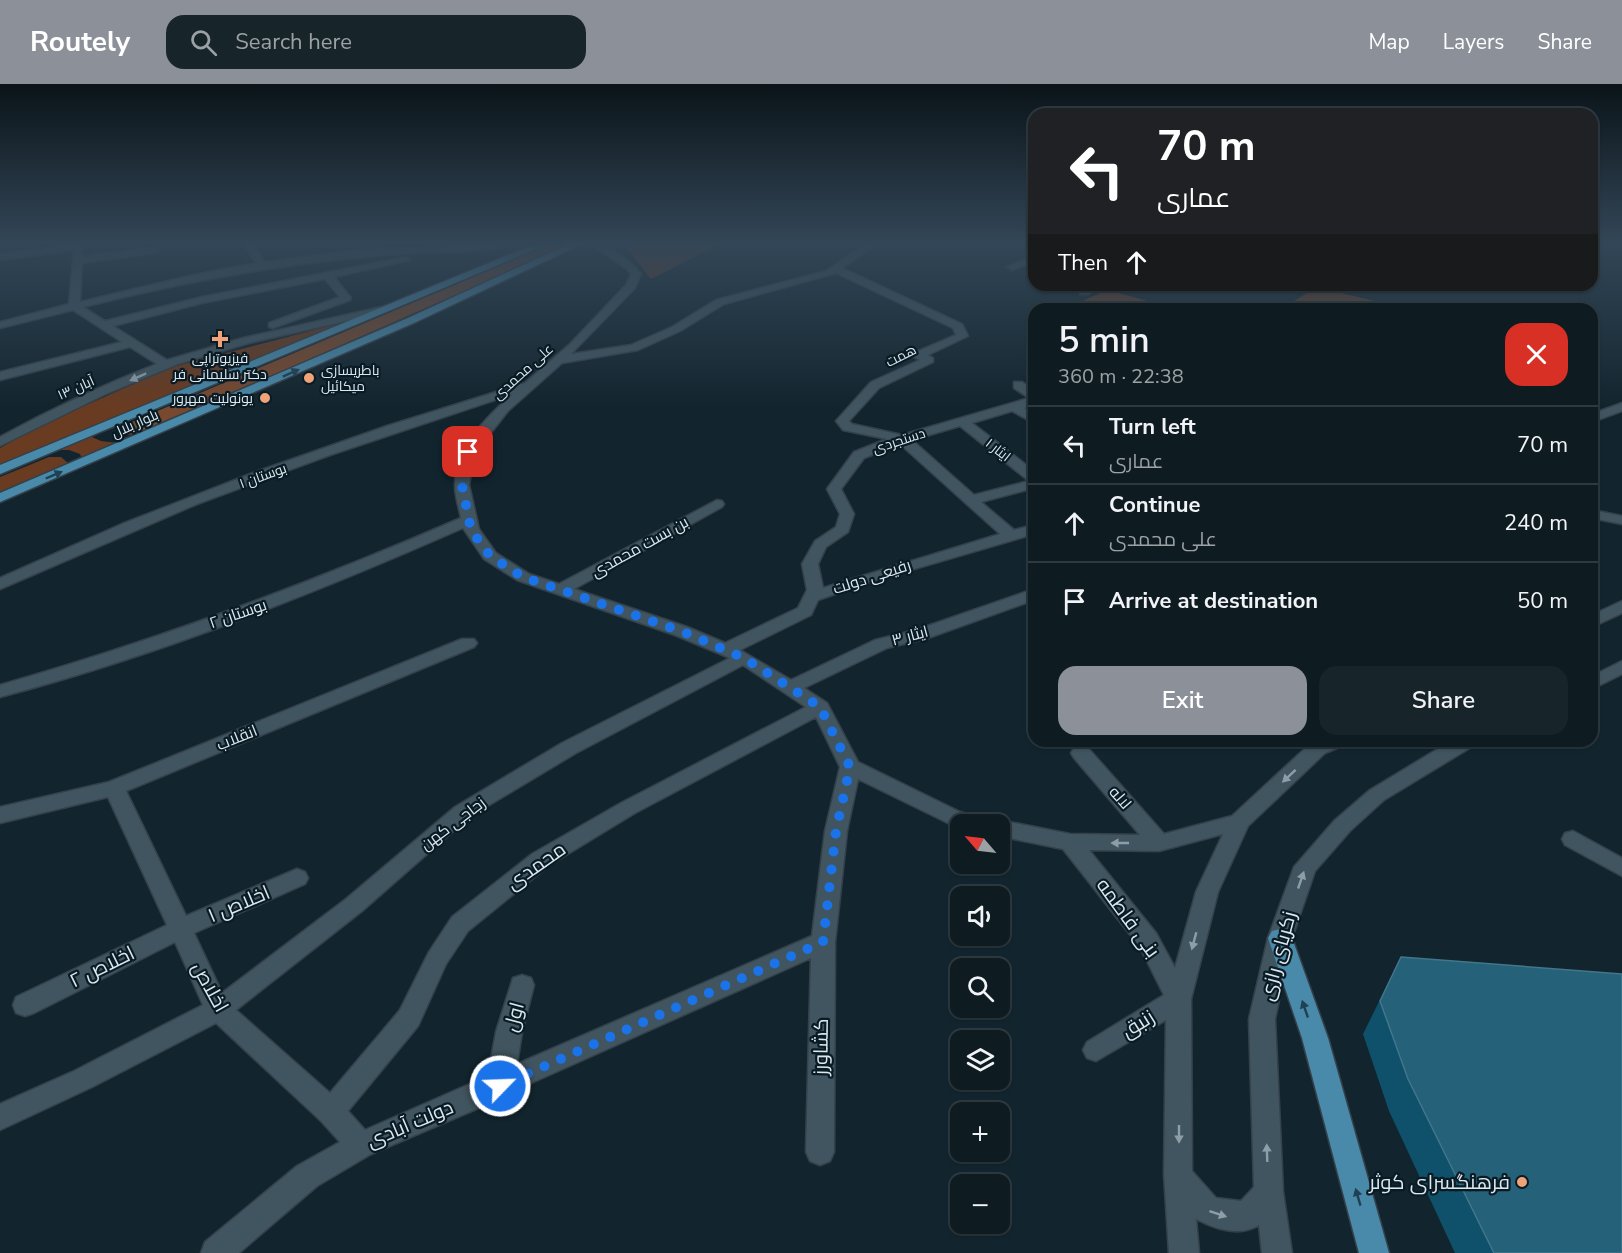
<!DOCTYPE html>
<html lang="en">
<head>
<meta charset="utf-8">
<style>
  body { margin:0; font-family:"Nunito Sans",Cairo,sans-serif; background:#17252a; color:#f1f3f6; height:100vh; display:flex; flex-direction:column; font-size:22px; white-space:nowrap }
  * { box-sizing:border-box; margin:0 }
  p { font-size:20px; color:#9ba1a5 }
  .icon { flex:none; width:33px; height:33px; fill:none; stroke:currentColor; stroke-width:2; stroke-linecap:round; stroke-linejoin:round }
  .map { position:relative; flex:1; overflow:hidden }
  .sheet { position:absolute; left:1028px; top:219px; width:570px; height:444px; display:flex; flex-direction:column; background:#0e1c22; border-radius:18px; box-shadow:0 2px 4px #0004,0 0 0 2px #2e3a40 }
  .sheet>* { flex:none }
  .top-card { position:absolute; left:1028px; top:24px; width:570px; height:183px; border-radius:18px; box-shadow:0 2px 4px #0004,0 0 0 2px #2e3a40; background:#202124; color:#fff; overflow:hidden }
  .needle { width:39px; rotate:298deg }
  .buttons { position:absolute; left:950px; top:730px; display:grid; gap:12px }
  .buttons a { display:grid; place-items:center; width:60px; height:60px; border-radius:12px; background:#0e1c22; box-shadow:0 2px 4px #0004,0 0 0 2px #2e3a40; font-size:30px }
  .pin { position:absolute; display:grid; place-items:center; width:51px; height:51px; color:#fff; margin:-26px; border-radius:12px; box-shadow:0 3px 9px #0006 }
  .me { position:absolute; width:66px; margin:-33px; rotate:66deg; stroke-linejoin:round; filter:drop-shadow(0 0 4px #0008) }
  .turn { display:flex; align-items:center; gap:21px; height:126px; padding:0 30px; font-size:27px }
  .turn .icon { width:78px; height:78px; stroke-width:2.5 }
  .turn b { display:block; font-size:42px; line-height:51px }
  .then { display:flex; align-items:center; height:57px; padding:0 30px; background:#0003; gap:12px; font-size:22px }
  .round { display:grid; place-items:center; flex:none; width:63px; height:63px; border-radius:18px; background:#17252a }
  .summary { display:flex; align-items:center; justify-content:space-between; height:102px; padding:0 30px }
  h1 { font-size:36px; font-weight:600; line-height:45px }
  .action { display:flex; gap:12px; margin-top:auto; padding:12px 30px }
  .action a { flex:1; height:69px; border-radius:18px; background:#8c9099; color:#fff; font-size:24px; font-weight:600; line-height:69px; text-align:center }
  .action a+a { background:#17252a; color:#f1f3f6 }
  ul { padding:0; list-style:none }
  li { display:flex; align-items:center; gap:18px; height:78px; padding:0 30px; border-top:2px solid #2e3a40 }
  li div { flex:1 }
  li b { display:block; font-size:22px }
  li em { font-style:normal }
  header { display:flex; align-items:center; gap:36px; box-sizing:border-box; height:84px; padding:0 30px; background:#8c9099; color:#fff }
  header strong { font-size:28px }
  nav { display:flex; gap:33px; margin-inline-start:auto; font-size:21px }
  .search { width:420px; height:54px; background:#17252a; display:flex; align-items:center; gap:15px; box-sizing:border-box; padding:0 21px; border-radius:18px; color:#9ba1a5; font-size:22px }
  .map>svg:first-child { display:block }
  .green { fill:#693b21 }
  .forest { fill:#78492e }
  .lines { fill:none; stroke-linecap:round; stroke-linejoin:round }
  .minor-casing { stroke:#35414a; stroke-width:3 }
  .major-casing { stroke:#35414a; stroke-width:3 }
  .minor { fill:#415560; fill-rule:evenodd }
  .major { fill:#4989a9; fill-rule:evenodd }
  .wall { fill:#0f506a }
  .building { fill:#256178; stroke:#42768b; stroke-width:1.5 }
  .oneway { fill:#1f4253 }
  .oneway2 { fill:#8e9ea7 }
  .route { stroke:#1a73e8; stroke-width:10; stroke-dasharray:0 18 }
  .poi-dot { fill:#f0a378; stroke:#091b24; stroke-width:2 }
  .labels { text-anchor:middle; dominant-baseline:central; stroke-width:4.5; stroke-linejoin:round; paint-order:stroke }
  .far-street-label { font-size:14px; fill:#dce7ee; stroke:#091b24 }
  .far-poi-label { font-size:14px; fill:#dce7ee; stroke:#091b24 }
  .street-label { font-size:16px; fill:#dce7ee; stroke:#091b24 }
  .near-street-label { font-size:20px; fill:#dce7ee; stroke:#091b24 }
  .near-poi-label { font-size:20px; fill:#dce7ee; stroke:#091b24; text-anchor:end }
</style>
</head>
<body>
<header>
<strong>Routely</strong>
<div class="search"><svg class="icon" aria-label="search" viewBox="0 0 24 24"><circle cx="10" cy="10" r="6"/><path d="M15 15l6 6"/></svg>Search here</div>
<nav><a>Map</a><a>Layers</a><a>Share</a></nav>
</header>
<div class="map">
<svg width="1622" height="1169" viewBox="0 0 1622 1169">
  <rect width="100%" height="100%" fill="#12252e"/>
  <g class="green">
    <polygon points="623,160 720,160 651,195"/>
    <polygon points="1316,203 1408,225 1282,225"/>
    <polygon points="1107,206 1162,221 1153,225 1065,225"/>
    <polygon points="364,233 0,383 0,364 41,341 172,283"/>
    <polygon points="93,350 92,353 101,357 117,359 82,375 80,370 69,366 53,366"/>
    <polygon points="49,373 61,373 68,379 0,409 0,393"/>
  </g>
  <polygon class="forest" points="551,160 571,160 142,349 127,351 119,349 122,342"/>
  <g class="lines">
    <defs>
      <g id="minor">
        <path d="M78 160 83 163 82 173 155 163 160 166 155 169 82 179 80 218 193 191 256 179 243 160H253L265 178 360 166 511 160C499 168 446 167 430 168 311 174 198 194 83 223L105 237 202 213 406 173 411 176 334 193 351 214 350 216 273 244 269 243V239L340 213 325 195 202 219 113 242 167 276 243 254 386 222 391 225 386 228 249 259 178 280 106 310 0 362V353C51 325 103 301 157 280L130 263 0 296V288L122 258 73 226 0 244V238L69 220 74 166 0 176V170Z"/>
        <path d="M591 160C609 160 630 176 641 190L635 204 571 270 631 261 672 243 716 216 826 187 866 160H877L842 184 962 240 968 252 928 271 933 274V278L879 304 849 337 852 340 902 351 1029 314 1014 304V298H1022L1034 306V321L1024 324 1034 329V339L1012 327 972 339 1034 387V404L981 418 1014 446 1034 441V450L866 499 818 516 811 531 740 566 791 596 875 556 916 546 1034 505V516L928 554 887 564 804 604 827 619 858 678 960 728 995 738 999 736 1070 750 1140 751 1074 674 1071 669 1074 664 1081 662 1088 664 1164 750 1232 732 1311 659 1317 657H1345L1342 662 1325 669 1248 742 1218 808 1191 915 1192 1087 1216 1114 1241 1117 1254 1103 1249 935 1268 854 1294 783 1334 737 1370 706 1451 657H1476L1473 662 1384 716 1350 747 1315 787 1292 854 1275 935 1283 1108 1292 1169H1262L1259 1141C1240 1153 1215 1145 1196 1135L1199 1169H1169L1164 1090 1166 936 1096 977 1087 974 1083 966 1087 958 1164 911 1140 863 1063 765 999 752V741L960 743 948 739 858 695 847 747 835 858 834 1068 830 1077 820 1081 810 1077 806 1068 811 874 511 1008 509 1011 371 1070 317 1102 239 1169H201L205 1158 297 1082 340 1058 321 1037 216 939 92 1003 0 1046V1020L74 987 203 921 175 858 34 929 25 932 16 929 13 921 16 913 167 841 108 713 0 739V723L109 698 462 555H474L477 559 474 563 126 707 186 832 297 785 305 788 308 794 305 800 194 849 222 909 346 815 455 723 562 659 730 574 675 551 517 496 484 475 463 444C313 510 159 571 0 613V601C158 556 311 499 461 434 459 424 455 412 455 402 454 365 487 332 513 310L330 371 197 420 0 505V494L122 440 253 389 387 342 525 299 569 261 626 201 631 190 627 185ZM836 189 953 244 956 251 914 269V273L920 276 871 298 836 337 843 346 887 355 854 368 827 405 840 430 836 443 815 457 802 480 807 506 798 524 725 559 687 543 574 505 722 423 724 420 722 417 717 416 559 500 529 490 496 469 479 445 469 401 475 369 508 327 562 279 638 266 680 247 724 220ZM960 342 1029 397 974 411 912 356ZM900 360 1000 450 823 504 818 480 826 463 848 448 854 430 841 405 864 374ZM743 581 806 623 621 719 532 770 452 833 429 868 400 926 330 1009 236 926 362 827 469 733 576 669ZM816 633 840 683 825 747 812 852 517 980 522 948 534 901 531 894 522 891 513 894 496 948 488 992 365 1046 348 1027 418 942 446 880 468 847 548 782 635 729ZM1223 750 1196 808 1175 884 1156 849 1089 766 1159 767Z"/>
        <polygon points="1034,172 1034,178 1012,186 1007,183"/>
        <polygon points="1090,201 1103,201 1088,210 1080,210 1080,206"/>
        <polygon points="1622,319 1622,327 1592,338 1592,330"/>
        <polygon points="1592,426 1622,432 1622,440 1592,434"/>
        <polygon points="1622,517 1622,529 1592,543 1592,531"/>
        <polygon points="1622,577 1622,590 1592,605 1592,592"/>
        <polygon points="1573,747 1622,774 1622,792 1565,761 1562,755 1565,749"/>
      </g>
      <g id="major">
        <polygon points="535,160 548,160 0,390 0,381"/>
        <polygon points="569,160 582,160 416,238 0,418 0,409 408,234"/>
        <polygon points="1280,845 1288,847 1292,854 1328,954 1389,1169 1359,1169 1302,954 1268,854 1272,847"/>
      </g>
    </defs>
    <use href="#minor" class="minor-casing"/>
    <use href="#major" class="major-casing"/>
    <use href="#minor" class="minor"/>
    <use href="#major" class="major"/>
  </g>
  <polygon class="wall" points="1401,873 1622,1169 1455,1169 1389,1027 1363,950"/>
  <polygon class="building" points="1401,873 1622,890 1622,1169 1494,1169 1408,995 1380,917"/>
  <defs><path id="oneway-solid" d="M-6-.8H1V-3.2L6.5 0L1 3.2V.8H-6Z" transform="scale(1.5)"/></defs>
  <g class="oneway">
    <use href="#oneway-solid" transform="translate(291 289) rotate(-24)"/>
    <use href="#oneway-solid" transform="translate(54 391) rotate(-23)"/>
    <use href="#oneway-solid" transform="translate(1305 925) rotate(-109)"/>
    <use href="#oneway-solid" transform="translate(1358 1113) rotate(-106)"/>
  </g>
  <g class="oneway2">
    <use href="#oneway-solid" transform="translate(138 293) rotate(156)"/>
    <use href="#oneway-solid" transform="translate(1289 692) rotate(137)"/>
    <use href="#oneway-solid" transform="translate(1120 759) rotate(-180)"/>
    <use href="#oneway-solid" transform="translate(1301 796) rotate(-71)"/>
    <use href="#oneway-solid" transform="translate(1194 857) rotate(105)"/>
    <use href="#oneway-solid" transform="translate(1179 1050) rotate(90)"/>
    <use href="#oneway-solid" transform="translate(1267 1069) rotate(-92)"/>
    <use href="#oneway-solid" transform="translate(1218 1130) rotate(18)"/>
  </g>
  <linearGradient id="sky" x2="0" y2="1"><stop stop-color="#0a1419"/><stop offset="0.49" stop-color="#334657"/><stop offset="1" stop-color="#334657" stop-opacity="0"/></linearGradient>
  <rect width="1622" height="324" fill="url(#sky)"/>
  <g class="lines">
    <polyline class="route" points="468,368 462,401 471,446 490,472 523,493 681,547 744,574 820,623 850,683 836,747 823,858 500,1002"/>
  </g>
  <g class="poi-dot">
    <path d="M217 246h6v6h6v6h-6v6h-6v-6h-6v-6h6z"/>
    <circle cx="309" cy="294" r="6"/>
    <circle cx="265" cy="314" r="6"/>
    <circle cx="1522" cy="1098" r="6"/>
  </g>
  <g class="labels">
    <g class="far-street-label">
      <text transform="translate(901 272) rotate(-27)">همت</text>
      <text transform="translate(523 288) rotate(-42)">علی محمدی</text>
      <text transform="translate(76 304) rotate(-24)">۱۳ آبان</text>
      <text transform="translate(135 340) rotate(-24)">بلوار بلال</text>
      <text transform="translate(899 357) rotate(-18)">دستجردی</text>
      <text transform="translate(998 366) rotate(38)">۱ ایثار</text>
      <text transform="translate(263 392) rotate(-20)">بوستان ۱</text>
    </g>
    <g class="far-poi-label">
      <text x="220" y="274">فیزیوتراپی<tspan x="220" dy="16">دکتر سلیمانی فر</tspan></text>
      <text x="321" y="286" text-anchor="start">باطریسازی<tspan x="321" dy="16">میکائیل</tspan></text>
      <text x="253" y="314" text-anchor="end">یونولیت مهرور</text>
    </g>
    <g class="street-label">
      <text transform="translate(640 463) rotate(-29)">بن بست محمدی</text>
      <text transform="translate(872 493) rotate(-18)">رفیعی دولت</text>
      <text transform="translate(238 530) rotate(-19)">بوستان ۲</text>
      <text transform="translate(910 552) rotate(-15)">ایثار ۳</text>
      <text transform="translate(237 654) rotate(-22)">انقلاب</text>
      <text transform="translate(1120 714) rotate(49)">لاله</text>
      <text transform="translate(453 740) rotate(-37)">زجاجی کهن</text>
    </g>
    <g class="near-street-label">
      <text transform="translate(536 782) rotate(-35)">محمدی</text>
      <text transform="translate(239 820) rotate(-23)">اخلاص ۱</text>
      <text transform="translate(1128 834) rotate(54)">بنی فاطمه</text>
      <text transform="translate(1278 872) rotate(-75)">زکریای رازی</text>
      <text transform="translate(102 883) rotate(-26)">اخلاص ۲</text>
      <text transform="translate(210 903) rotate(61)">اخلاص</text>
      <text transform="translate(514 933) rotate(-75)">اول</text>
      <text transform="translate(1138 940) rotate(-32)">زنبق</text>
      <text transform="translate(821 963) rotate(-89)">کشاورز</text>
      <text transform="translate(410 1040) rotate(-23)">دولت آبادی</text>
    </g>
    <g class="near-poi-label">
      <text x="1510" y="1098">فرهنگسرای کوثر</text>
    </g>
  </g>
</svg>
<div class="buttons">
<a><svg class="needle" viewBox="-14 -14 28 28"><path d="M0-13l5 13h-10z" fill="#e53935"/><path d="M0 13l5-13h-10z" fill="#9ba1a5"/></svg></a>
<a><svg class="icon" aria-label="sound" viewBox="0 0 24 24"><path d="M4 9h4l5-4v14l-5-4H4zM17 9q2 3 0 6"/></svg></a>
<a><svg class="icon" aria-label="search" viewBox="0 0 24 24"><circle cx="10" cy="10" r="6"/><path d="M15 15l6 6"/></svg></a>
<a><svg class="icon" aria-label="layers" viewBox="0 0 24 24"><path d="M12 4l9 5-9 5-9-5zM3 14l9 5 9-5"/></svg></a>
<a>+</a>
<a>−</a>
</div>
<div class="pin" style="left:468px;top:368px;background:#d93025"><svg class="icon" aria-label="arrive" viewBox="0 0 24 24"><path d="M6 21V4h12l-3 4 3 4H6"/></svg></div>
<svg class="me" style="left:500px;top:1002px" viewBox="-20 -20 40 40"><circle r="17" fill="#1a73e8" stroke="#fff" stroke-width="3"/><path d="M0-11L8 9 0 5-8 9z" fill="#fff"/></svg>
<div class="top-card">
<div class="turn"><svg class="icon" aria-label="left" viewBox="0 0 24 24"><path d="M17 20v-9H6M10 6l-5 5 5 5"/></svg><div><b>70 m</b>عماری</div></div>
<div class="then">Then<svg class="icon" aria-label="ahead" viewBox="0 0 24 24"><path d="M12 20V5M6 11l6-6 6 6"/></svg></div>
</div>
<section class="sheet">
<div class="summary"><div><h1>5 min</h1><p>360 m · 22:38</p></div><a class="round" style="background:#d93025;color:#fff"><svg class="icon" aria-label="close" viewBox="0 0 24 24"><path d="M6 6l12 12M18 6L6 18"/></svg></a></div>
<ul>
<li><svg class="icon" aria-label="left" viewBox="0 0 24 24"><path d="M17 20v-9H6M10 6l-5 5 5 5"/></svg><div><b>Turn left</b><p>عماری</p></div><em>70 m</em></li>
<li><svg class="icon" aria-label="ahead" viewBox="0 0 24 24"><path d="M12 20V5M6 11l6-6 6 6"/></svg><div><b>Continue</b><p>علی محمدی</p></div><em>240 m</em></li>
<li><svg class="icon" aria-label="arrive" viewBox="0 0 24 24"><path d="M6 21V4h12l-3 4 3 4H6"/></svg><div><b>Arrive at destination</b></div><em>50 m</em></li>
</ul>
<div class="action"><a>Exit</a><a>Share</a></div>
</section>
</div>
</body>
</html>
